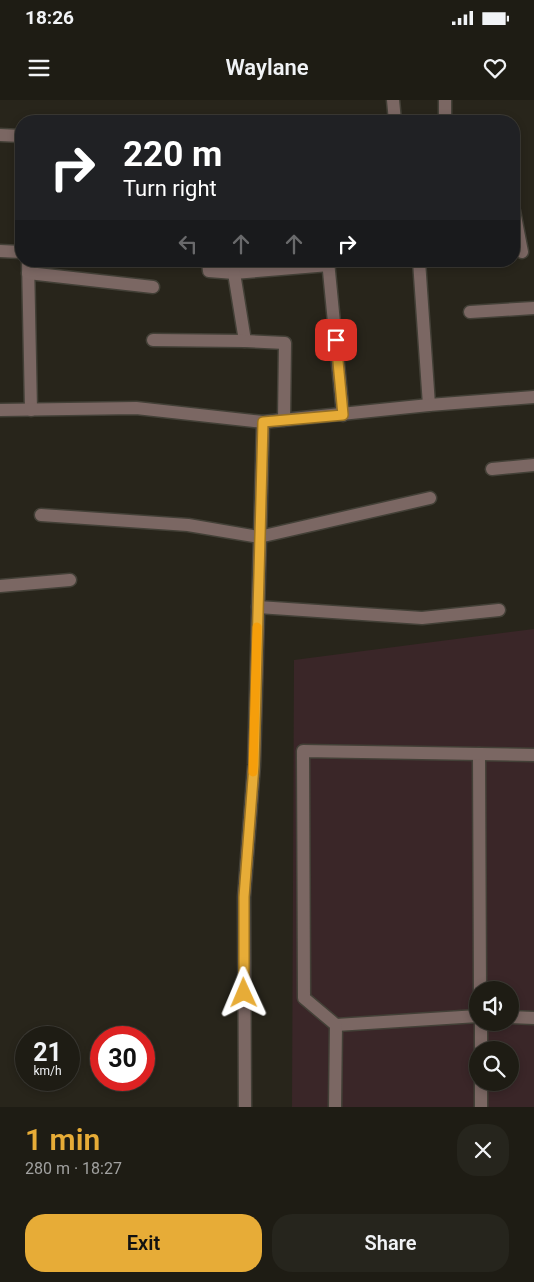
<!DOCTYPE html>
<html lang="en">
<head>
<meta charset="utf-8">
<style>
  body { margin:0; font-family:Roboto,sans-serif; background:#26251d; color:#f1f3f6; height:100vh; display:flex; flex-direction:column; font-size:19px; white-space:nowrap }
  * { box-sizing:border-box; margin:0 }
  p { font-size:16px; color:#a1a1a0 }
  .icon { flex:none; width:28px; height:28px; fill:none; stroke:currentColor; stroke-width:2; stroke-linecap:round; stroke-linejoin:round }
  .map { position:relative; height:1007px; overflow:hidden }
  .details { display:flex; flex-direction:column; background:#1e1c14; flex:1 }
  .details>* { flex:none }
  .top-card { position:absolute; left:15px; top:15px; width:505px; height:152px; border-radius:20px; box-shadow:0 2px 8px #0003,0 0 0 1px #3c3a34; background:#202124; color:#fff; overflow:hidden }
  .controls { position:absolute; left:469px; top:881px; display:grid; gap:10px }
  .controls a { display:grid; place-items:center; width:50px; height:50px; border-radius:50%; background:#1e1c14; box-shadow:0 2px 8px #0003,0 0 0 1px #3c3a34; font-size:25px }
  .speed { position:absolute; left:15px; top:926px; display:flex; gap:10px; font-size:25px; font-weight:700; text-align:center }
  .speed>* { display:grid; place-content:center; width:65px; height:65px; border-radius:50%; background:#1e1c14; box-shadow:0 2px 8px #0003,0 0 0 1px #3c3a34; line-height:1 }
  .speed small { font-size:12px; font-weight:400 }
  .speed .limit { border:8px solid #d22; background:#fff; color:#111 }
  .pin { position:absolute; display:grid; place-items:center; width:42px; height:42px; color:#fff; margin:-21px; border-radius:10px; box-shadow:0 2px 8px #0006 }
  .me { position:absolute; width:55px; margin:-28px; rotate:359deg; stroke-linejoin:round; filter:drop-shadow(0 0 4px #0008) }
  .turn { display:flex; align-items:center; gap:18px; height:105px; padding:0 25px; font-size:22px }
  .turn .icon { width:65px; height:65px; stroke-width:2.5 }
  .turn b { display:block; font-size:35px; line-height:42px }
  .lanes { display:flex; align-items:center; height:48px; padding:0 25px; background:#0003; justify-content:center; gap:25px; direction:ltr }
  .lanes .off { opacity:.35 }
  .round { display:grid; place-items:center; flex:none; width:52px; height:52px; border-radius:20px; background:#26251d }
  .head { display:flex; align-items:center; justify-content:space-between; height:85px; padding:0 25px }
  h1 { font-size:30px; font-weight:600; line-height:38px; color:#e7ac37 }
  .action { display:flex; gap:10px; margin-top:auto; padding:10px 25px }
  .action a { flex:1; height:58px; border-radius:20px; background:#e7ac37; color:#111; font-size:20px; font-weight:600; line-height:58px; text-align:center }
  .action a+a { background:#26251d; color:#f1f3f6 }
  .status { display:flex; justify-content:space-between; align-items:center; height:35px; padding:0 25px; background:#1e1c14; direction:ltr }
  .status svg { height:14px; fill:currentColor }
  header { display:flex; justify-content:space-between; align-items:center; height:65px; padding:0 25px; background:#1e1c14; font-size:22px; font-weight:600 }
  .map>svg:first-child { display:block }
  .industrial { fill:#3a2628; fill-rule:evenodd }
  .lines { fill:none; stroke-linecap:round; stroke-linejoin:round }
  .minor-casing { stroke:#434037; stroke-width:15 }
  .minor { stroke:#7b6763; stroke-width:12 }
  .route-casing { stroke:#967024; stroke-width:12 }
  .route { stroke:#e7ac37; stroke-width:9 }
  .slow { stroke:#f59e0b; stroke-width:9 }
</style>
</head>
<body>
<div class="status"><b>18:26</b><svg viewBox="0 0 49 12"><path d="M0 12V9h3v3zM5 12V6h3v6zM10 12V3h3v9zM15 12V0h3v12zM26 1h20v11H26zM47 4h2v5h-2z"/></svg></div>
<header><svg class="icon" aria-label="menu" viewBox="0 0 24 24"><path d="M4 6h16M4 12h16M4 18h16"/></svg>Waylane<svg class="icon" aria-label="heart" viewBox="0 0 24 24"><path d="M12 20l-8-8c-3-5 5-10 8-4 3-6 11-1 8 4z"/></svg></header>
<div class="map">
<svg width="534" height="1007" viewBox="0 0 534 1007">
  <rect width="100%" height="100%" fill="#28251b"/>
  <path class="industrial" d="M534 529V1007H292L294 560ZM478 890H510V922H478ZM478 950H510V982H478Z"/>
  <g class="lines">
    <defs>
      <g id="minor">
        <polyline points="393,0 395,21"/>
        <polyline points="445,0 445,21"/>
        <polyline points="0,35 21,36"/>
        <polyline points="514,111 522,152"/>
        <polyline points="0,151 21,152"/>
        <polyline points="28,161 31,310"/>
        <polyline points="208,161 209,171 234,173 329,165"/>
        <polyline points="328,161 343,315"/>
        <polyline points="419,161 429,305"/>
        <polyline points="28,173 153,187"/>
        <polyline points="234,173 245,241 285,243 284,320"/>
        <polyline points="470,212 534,208"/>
        <polyline points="153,240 245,241"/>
        <polyline points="0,310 136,308 263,322 429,305 534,297"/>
        <polyline points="492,369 534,365"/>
        <polyline points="41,415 188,425 259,437 430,398"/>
        <polyline points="0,486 70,480"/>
        <polyline points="258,507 422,518 499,510"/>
        <polyline points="479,654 480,890"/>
        <polyline points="510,917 534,918"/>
        <polyline points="481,922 481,950"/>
        <polyline points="336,925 478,916"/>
        <polyline points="481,982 481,1007"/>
        <polyline points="245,1007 244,797 254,665 263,322"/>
        <polyline points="335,1007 336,925 304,898 303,651 534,655"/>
      </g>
    </defs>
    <use href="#minor" class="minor-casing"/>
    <use href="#minor" class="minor"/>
  </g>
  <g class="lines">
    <defs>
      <polyline id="route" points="244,893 244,797 254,665 263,322 343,315 336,240"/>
    </defs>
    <use href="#route" class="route-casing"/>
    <use href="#route" class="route"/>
    <polyline class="slow" points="253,672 257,527"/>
  </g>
</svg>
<div class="controls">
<a><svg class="icon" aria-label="sound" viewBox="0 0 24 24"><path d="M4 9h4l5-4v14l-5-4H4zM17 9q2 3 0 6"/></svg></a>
<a><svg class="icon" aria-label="search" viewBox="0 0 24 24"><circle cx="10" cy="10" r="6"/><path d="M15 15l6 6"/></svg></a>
</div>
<div class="speed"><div>21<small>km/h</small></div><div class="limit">30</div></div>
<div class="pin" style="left:336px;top:240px;background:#d93025"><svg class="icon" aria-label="arrive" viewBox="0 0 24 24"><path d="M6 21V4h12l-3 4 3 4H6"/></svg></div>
<svg class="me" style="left:244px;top:893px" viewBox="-20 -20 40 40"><path d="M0-17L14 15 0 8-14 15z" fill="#e7ac37" stroke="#fff" stroke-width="4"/></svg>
<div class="top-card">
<div class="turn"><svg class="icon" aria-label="right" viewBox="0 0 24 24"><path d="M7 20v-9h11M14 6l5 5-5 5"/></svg><div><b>220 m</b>Turn right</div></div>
<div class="lanes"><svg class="icon off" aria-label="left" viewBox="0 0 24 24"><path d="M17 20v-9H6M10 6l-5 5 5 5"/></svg><svg class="icon off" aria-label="ahead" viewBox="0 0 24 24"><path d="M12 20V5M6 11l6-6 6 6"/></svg><svg class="icon off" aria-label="ahead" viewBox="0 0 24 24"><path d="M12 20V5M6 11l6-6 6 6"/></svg><svg class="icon" aria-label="right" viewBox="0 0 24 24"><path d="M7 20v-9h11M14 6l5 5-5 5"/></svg></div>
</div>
</div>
<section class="details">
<div class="head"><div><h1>1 min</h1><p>280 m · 18:27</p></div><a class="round"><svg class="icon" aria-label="close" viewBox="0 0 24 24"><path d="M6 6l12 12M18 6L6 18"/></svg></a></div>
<div class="action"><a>Exit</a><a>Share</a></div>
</section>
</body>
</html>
